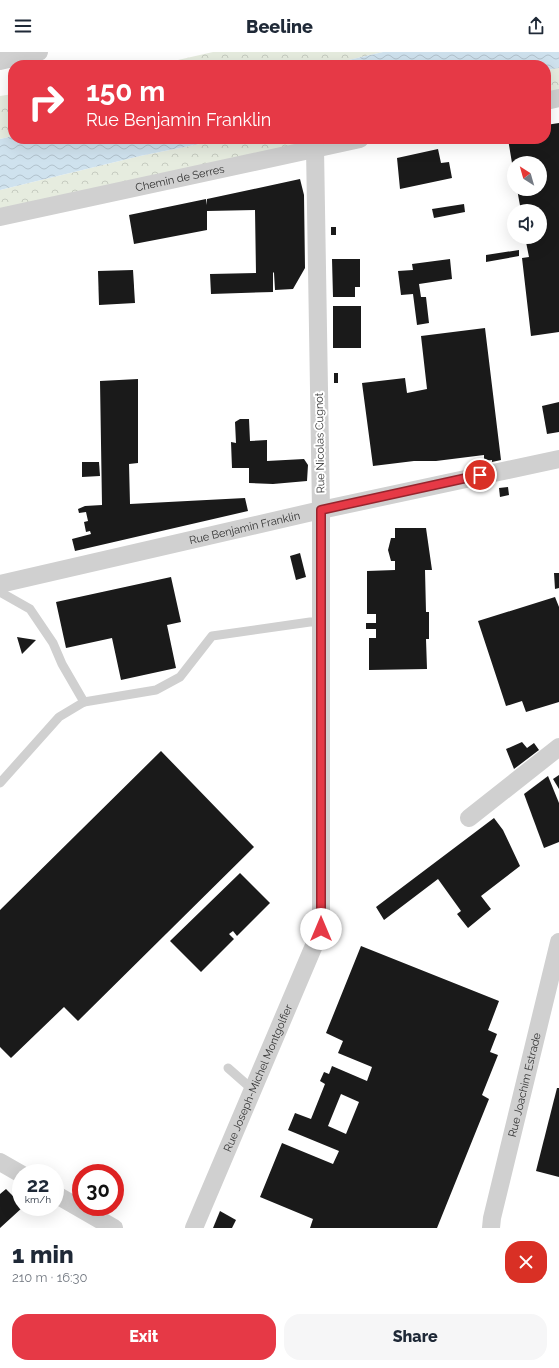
<!DOCTYPE html>
<html lang="en">
<head>
<meta charset="utf-8">
<style>
  body { margin:0; font-family:Raleway,sans-serif; background:#f6f6f7; color:#1f2937; height:100vh; display:flex; flex-direction:column; font-size:15px; white-space:nowrap }
  * { box-sizing:border-box; margin:0 }
  p { font-size:13px; color:#747a83 }
  .icon { flex:none; width:22px; height:22px; fill:none; stroke:currentColor; stroke-width:2; stroke-linecap:round; stroke-linejoin:round }
  .map { position:relative; height:1176px; overflow:hidden }
  .details { display:flex; flex-direction:column; background:#fff; flex:1 }
  .details>* { flex:none }
  .hud { position:absolute; left:8px; top:8px; width:543px; height:84px; border-radius:16px; box-shadow:0 4px 16px #0002; background:#e63946; color:#fff; overflow:hidden }
  .needle { width:26px; rotate:323deg }
  .tools { position:absolute; left:507px; top:104px; display:grid; gap:8px }
  .tools a { display:grid; place-items:center; width:40px; height:40px; border-radius:50%; background:#fff; box-shadow:0 4px 16px #0002; font-size:20px }
  .speed { position:absolute; left:12px; top:1112px; display:flex; gap:8px; font-size:20px; font-weight:700; text-align:center }
  .speed>* { display:grid; place-content:center; width:52px; height:52px; border-radius:50%; background:#fff; box-shadow:0 4px 16px #0002; line-height:1 }
  .speed small { font-size:10px; font-weight:400 }
  .speed .limit { border:6px solid #d22; background:#fff; color:#111 }
  .pin { position:absolute; display:grid; place-items:center; width:34px; height:34px; color:#fff; margin:-17px; border:2px solid #fff; border-radius:50%; box-shadow:0 1px 4px #0007 }
  .me { position:absolute; width:44px; margin:-22px; rotate:0deg; stroke-linejoin:round; filter:drop-shadow(0 0 3px #0008) }
  .turn { display:flex; align-items:center; gap:14px; height:84px; padding:0 12px; font-size:18px }
  .turn .icon { width:52px; height:52px; stroke-width:2.5 }
  .turn b { display:block; font-size:28px; line-height:34px }
  .round { display:grid; place-items:center; flex:none; width:42px; height:42px; border-radius:16px; background:#f6f6f7 }
  .head { display:flex; align-items:center; justify-content:space-between; height:68px; padding:0 12px }
  h1 { font-size:24px; font-weight:800; line-height:30px }
  .cta { display:flex; gap:8px; margin-top:auto; padding:8px 12px }
  .cta a { flex:1; height:46px; border-radius:16px; background:#e63946; color:#fff; font-size:16px; font-weight:800; line-height:46px; text-align:center }
  .cta a+a { background:#f6f6f7; color:#1f2937 }
  header { display:flex; justify-content:space-between; align-items:center; height:52px; padding:0 12px; background:#fff; font-size:18px; font-weight:800 }
  .map>svg:first-child { display:block }
  .forest { fill:url(#forest-crowns) }
  .water { fill:url(#water-waves) }
  .building { fill:#1a1a1a; fill-rule:evenodd }
  .lines { fill:none; stroke-linecap:round; stroke-linejoin:round }
  .lane { stroke:#d0d0d0; stroke-width:9 }
  .street { stroke:#d0d0d0; stroke-width:18 }
  .route-casing { stroke:#96252e; stroke-width:10 }
  .route { stroke:#e63946; stroke-width:7 }
  .labels { text-anchor:middle; dominant-baseline:central; stroke-width:4; stroke-linejoin:round; paint-order:stroke }
  .street-label { font-size:11px; fill:#333; stroke:#fff }
</style>
</head>
<body>
<header><svg class="icon" aria-label="menu" viewBox="0 0 24 24"><path d="M4 6h16M4 12h16M4 18h16"/></svg>Beeline<svg class="icon" aria-label="share" viewBox="0 0 24 24"><path d="M12 15V3M7 8l5-5 5 5M5 13v7h14v-7"/></svg></header>
<div class="map">
<svg width="559" height="1176" viewBox="0 0 559 1176">
  <defs>
    <pattern id="forest-crowns" width="20" height="18" patternUnits="userSpaceOnUse"><rect width="20" height="18" fill="#e6ecdf"/><path d="M2 6a3 3 0 1 1 6 0M12 15a3 3 0 1 1 6 0" fill="none" stroke="#c6cbc0"/></pattern>
    <pattern id="water-waves" width="16" height="10" patternUnits="userSpaceOnUse"><rect width="16" height="10" fill="#cfe2ee"/><path d="M0 5q4-4 8 0t8 0" fill="none" stroke="#b2c2cd"/></pattern>
  </defs>
  <rect width="100%" height="100%" fill="#fff"/>
  <g class="forest">
    <polygon points="213,0 383,0 327,13 156,13"/>
    <polygon points="559,16 559,40 546,42 546,18"/>
    <polygon points="13,42 13,84 0,87 0,44"/>
    <polygon points="224,87 331,87 0,159 0,138 140,104"/>
  </g>
  <g class="water">
    <polygon points="383,0 559,0 559,16 546,18 546,13 327,13"/>
    <polygon points="13,84 13,87 224,87 140,104 0,138 0,87"/>
  </g>
  <g class="building">
    <polygon points="559,71 559,280 531,284 522,206 529,205 525,185 540,185 540,159 521,159 517,137 540,137 540,111 514,111 513,117 508,87 546,87 546,73"/>
    <polygon points="438,97 441,111 449,110 452,126 400,137 397,106"/>
    <polygon points="300,127 304,143 305,216 293,237 275,238 274,221 273,220 273,240 211,242 210,222 256,221 255,158 207,159 207,178 134,192 129,163 206,147 207,153 207,147"/>
    <polygon points="464,152 465,160 434,166 432,157"/>
    <rect x="331" y="175" width="5" height="8"/>
    <polygon points="519,198 519,204 486,210 486,203"/>
    <polygon points="332,207 360,207 360,235 355,235 355,245 333,245"/>
    <polygon points="450,207 452,227 419,232 421,245 426,245 429,271 417,273 413,242 401,243 398,219 413,218 412,212"/>
    <polygon points="133,218 135,251 99,253 98,219"/>
    <rect x="333" y="254" width="28" height="42"/>
    <polygon points="485,276 501,408 492,410 492,408 484,409 484,403 436,409 414,409 373,414 362,331 405,326 407,341 427,337 421,284"/>
    <rect x="334" y="321" width="4" height="10"/>
    <polygon points="138,327 138,411 129,412 130,452 245,446 248,459 75,499 72,487 91,482 90,479 86,480 84,470 88,469 86,460 79,461 78,457 85,454 102,453 100,329"/>
    <polygon points="559,350 559,380 547,382 542,354"/>
    <polygon points="240,367 249,367 250,389 267,388 267,409 304,407 308,413 307,429 273,432 249,431 249,416 232,416 231,390 236,391 235,370"/>
    <polygon points="82,410 99,410 100,424 82,425"/>
    <polygon points="508,435 509,443 500,445 499,436"/>
    <polygon points="395,476 426,476 432,518 425,518 426,560 429,560 429,587 426,587 427,617 369,618 369,586 376,586 376,577 366,577 366,571 376,571 376,562 367,562 367,519 395,518 395,509 391,509 388,498 391,486 395,486"/>
    <polygon points="300,501 306,525 296,528 290,504"/>
    <polygon points="554,521 559,521 559,536 555,537"/>
    <polygon points="171,525 181,570 167,573 176,616 121,628 112,586 66,596 56,550"/>
    <polygon points="555,545 559,555 559,650 526,660 522,649 506,654 478,569"/>
    <polygon points="17,585 23,586 36,588 22,602"/>
    <polygon points="522,690 527,696 534,691 539,698 514,717 506,697"/>
    <polygon points="161,699 254,795 78,969 64,955 11,1006 0,995 0,858"/>
    <polygon points="559,723 559,737 553,727"/>
    <polygon points="548,724 559,751 559,790 544,796 524,742"/>
    <polygon points="494,766 503,778 520,814 481,844 491,857 468,876 457,862 461,859 438,827 384,868 376,855"/>
    <polygon points="240,821 270,851 237,884 233,879 229,882 234,887 201,920 170,889"/>
    <path d="M361 894 499 949 488 978 497 982 490 1000 498 1003 482 1043 489 1047 437 1176H310L313 1167 260 1145 282 1091 333 1112 339 1099 288 1078 295 1061 311 1067 325 1032 320 1029 324 1020 329 1022 332 1014 367 1029 372 1015 338 1001 343 989 326 981ZM341 1042 359 1050 346 1082 328 1074Z"/>
    <polygon points="557,1036 559,1036 559,1125 536,1119"/>
    <polygon points="6,1137 21,1152 21,1155 23,1155 0,1176 0,1142"/>
    <polygon points="220,1159 236,1168 232,1176 213,1176"/>
  </g>
  <g class="lines">
    <g class="lane">
      <polyline points="0,540 30,557 53,591 62,612 84,650"/>
      <polyline points="0,731 59,665 84,650 156,638 180,625 212,584 310,570 321,570"/>
      <polyline points="228,1016 253,1038"/>
    </g>
    <g class="street">
      <polyline points="0,9 39,0"/>
      <polyline points="546,49 559,46"/>
      <path id="s1" d="M0 165 360 87"/>
      <path id="s2" d="M0 532 321 458 559 407"/>
      <polyline points="469,766 559,695"/>
      <polyline points="0,1110 21,1122"/>
      <polyline points="55,1142 114,1176"/>
      <path id="s3" d="M194 1176 321 877V458L315 96"/>
      <path id="s4" d="M491 1176 492 1166 559 890"/>
    </g>
  </g>
  <g class="lines">
    <defs>
      <polyline id="route" points="321,877 321,458 480,423"/>
    </defs>
    <use href="#route" class="route-casing"/>
    <use href="#route" class="route"/>
  </g>
  <g class="labels">
    <g class="street-label">
      <text stroke="none"><textPath href="#s1" startOffset="184">Chemin de Serres</textPath></text>
      <text transform="translate(320 391) rotate(-91)">Rue Nicolas Cugnot</text>
      <text stroke="none"><textPath href="#s2" startOffset="251">Rue Benjamin Franklin</textPath></text>
      <text stroke="none"><textPath href="#s3" startOffset="163">Rue Joseph-Michel Montgolfier</textPath></text>
      <text stroke="none"><textPath href="#s4" startOffset="147">Rue Joachim Estrade</textPath></text>
    </g>
  </g>
</svg>
<div class="tools">
<a><svg class="needle" viewBox="-14 -14 28 28"><path d="M0-13l5 13h-10z" fill="#e53935"/><path d="M0 13l5-13h-10z" fill="#747a83"/></svg></a>
<a><svg class="icon" aria-label="sound" viewBox="0 0 24 24"><path d="M4 9h4l5-4v14l-5-4H4zM17 9q2 3 0 6"/></svg></a>
</div>
<div class="speed"><div>22<small>km/h</small></div><div class="limit">30</div></div>
<div class="pin" style="left:480px;top:423px;background:#d93025"><svg class="icon" aria-label="arrive" viewBox="0 0 24 24"><path d="M6 21V4h12l-3 4 3 4H6"/></svg></div>
<svg class="me" style="left:321px;top:877px" viewBox="-20 -20 40 40"><circle r="19" fill="#fff"/><path d="M0-13L10 11 0 6-10 11z" fill="#e63946"/></svg>
<div class="hud">
<div class="turn"><svg class="icon" aria-label="right" viewBox="0 0 24 24"><path d="M7 20v-9h11M14 6l5 5-5 5"/></svg><div><b>150 m</b>Rue Benjamin Franklin</div></div>
</div>
</div>
<section class="details">
<div class="head"><div><h1>1 min</h1><p>210 m · 16:30</p></div><a class="round" style="background:#d93025;color:#fff"><svg class="icon" aria-label="close" viewBox="0 0 24 24"><path d="M6 6l12 12M18 6L6 18"/></svg></a></div>
<div class="cta"><a>Exit</a><a>Share</a></div>
</section>
</body>
</html>
